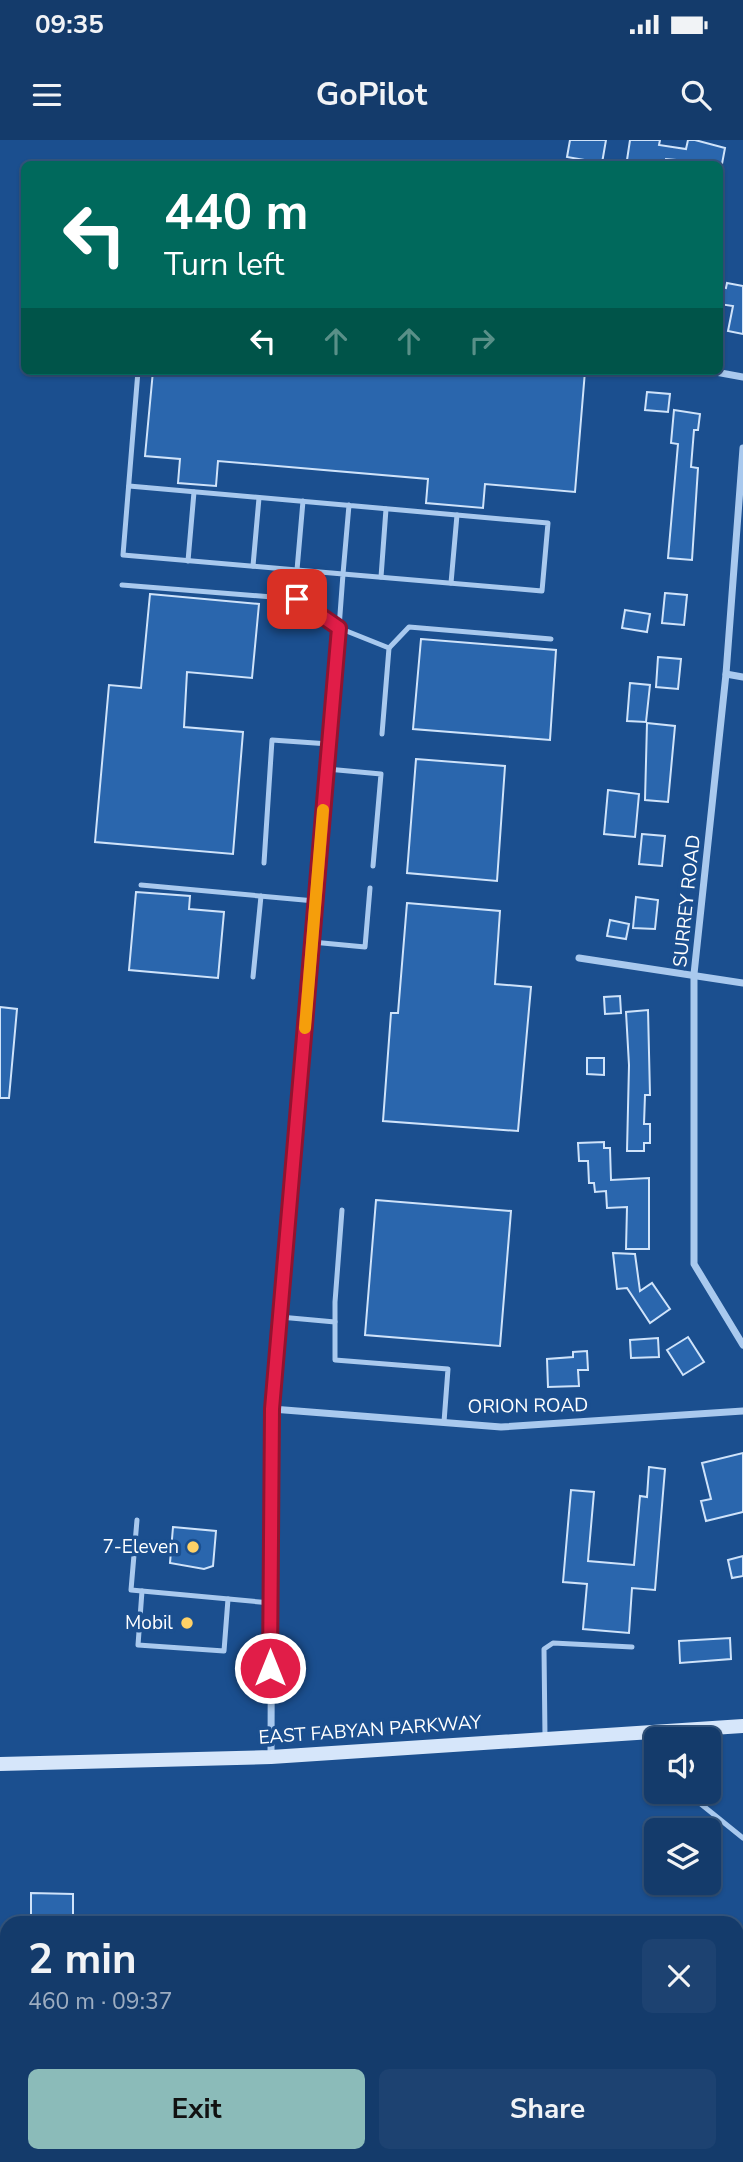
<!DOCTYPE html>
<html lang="en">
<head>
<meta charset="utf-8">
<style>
  body { margin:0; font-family:"Nunito Sans",sans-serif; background:#1d4271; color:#f1f3f6; height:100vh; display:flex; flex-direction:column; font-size:26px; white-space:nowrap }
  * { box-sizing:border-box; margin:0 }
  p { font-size:23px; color:#9dadc1 }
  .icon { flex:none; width:38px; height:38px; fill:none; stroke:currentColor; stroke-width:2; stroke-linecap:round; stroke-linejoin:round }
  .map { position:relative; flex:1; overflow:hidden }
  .drawer { position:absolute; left:0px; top:1776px; width:744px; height:247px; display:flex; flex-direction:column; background:#143b6b; border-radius:21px 21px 0 0; box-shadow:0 2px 5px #0004,0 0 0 2px #33557e }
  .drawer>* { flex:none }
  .top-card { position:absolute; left:21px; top:21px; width:702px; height:214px; border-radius:10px; box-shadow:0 2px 5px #0004,0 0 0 2px #33557e; background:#00695c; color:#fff; overflow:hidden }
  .controls { position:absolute; left:644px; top:1587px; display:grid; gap:14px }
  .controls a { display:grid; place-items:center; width:77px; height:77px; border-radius:10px; background:#143b6b; box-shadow:0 2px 5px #0004,0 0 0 2px #33557e; font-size:35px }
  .pin { position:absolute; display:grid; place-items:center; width:60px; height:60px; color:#fff; margin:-30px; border-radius:14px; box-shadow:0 4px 10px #0006 }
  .me { position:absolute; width:77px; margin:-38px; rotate:0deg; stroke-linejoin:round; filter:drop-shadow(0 0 5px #0008) }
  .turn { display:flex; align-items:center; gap:24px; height:147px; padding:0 28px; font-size:32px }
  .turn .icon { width:91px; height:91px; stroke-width:2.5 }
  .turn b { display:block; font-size:49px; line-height:60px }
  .lanes { display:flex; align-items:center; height:66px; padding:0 28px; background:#0003; justify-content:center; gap:35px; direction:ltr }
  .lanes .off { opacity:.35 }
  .round { display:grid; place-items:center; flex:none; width:74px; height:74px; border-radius:10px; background:#1d4271 }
  .headline { display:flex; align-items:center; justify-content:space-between; height:119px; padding:0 28px }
  h1 { font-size:42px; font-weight:700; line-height:52px }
  .primary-button { display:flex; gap:14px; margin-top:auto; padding:14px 28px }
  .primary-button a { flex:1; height:80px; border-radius:10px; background:#8bbbb9; color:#111; font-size:28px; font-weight:700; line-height:80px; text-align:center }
  .primary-button a+a { background:#1d4271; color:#f1f3f6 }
  .status { display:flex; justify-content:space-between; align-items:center; height:49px; padding:0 35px; background:#143b6b; direction:ltr }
  .status svg { height:19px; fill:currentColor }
  header { display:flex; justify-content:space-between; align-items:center; height:91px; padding:0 28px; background:#143b6b; font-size:32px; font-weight:700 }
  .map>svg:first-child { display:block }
  .green { fill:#2461a8 }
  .building { fill:#2a66ad; stroke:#cfe3fa; stroke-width:2 }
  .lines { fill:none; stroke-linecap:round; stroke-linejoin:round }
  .service { stroke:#a9c9ee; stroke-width:5 }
  .minor { stroke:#a9c9ee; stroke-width:7 }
  .secondary { stroke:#d6e6fa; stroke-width:14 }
  .route-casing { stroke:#92132f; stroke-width:18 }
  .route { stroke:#e11d48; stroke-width:12 }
  .slow { stroke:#f59e0b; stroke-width:12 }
  .poi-dot { fill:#ffd166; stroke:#1b4f8f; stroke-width:2.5 }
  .labels { text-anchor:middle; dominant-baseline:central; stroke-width:7; stroke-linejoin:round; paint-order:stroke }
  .street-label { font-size:19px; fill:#fff; stroke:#1b4f8f }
  .poi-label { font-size:19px; fill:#fff; stroke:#1b4f8f; text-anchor:end }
</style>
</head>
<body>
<div class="status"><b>09:35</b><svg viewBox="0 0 49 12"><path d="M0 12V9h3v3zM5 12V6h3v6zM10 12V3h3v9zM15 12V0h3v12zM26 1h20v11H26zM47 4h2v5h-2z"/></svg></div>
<header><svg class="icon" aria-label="menu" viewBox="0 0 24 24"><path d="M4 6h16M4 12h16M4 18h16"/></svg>GoPilot<svg class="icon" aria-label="search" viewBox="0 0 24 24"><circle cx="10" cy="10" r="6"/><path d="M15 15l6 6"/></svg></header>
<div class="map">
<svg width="743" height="2022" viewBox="0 0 743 2022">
  <rect width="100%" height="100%" fill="#1b4f8f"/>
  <polygon class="green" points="743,1911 743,2022 444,2022 445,2016 737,2016 737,1914"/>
  <g class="building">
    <polygon points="570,0 606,0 602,23 567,17"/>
    <polygon points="630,0 660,0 659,5 686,9 688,0 695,0 725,8 722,24 666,19 665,24 651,24 627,20"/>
    <polygon points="727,143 743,146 743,194 728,191 733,166 719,164 722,147 726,148"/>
    <polygon points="153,231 585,231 575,352 485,344 483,368 426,363 428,339 218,321 216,346 178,343 180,319 145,316"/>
    <polygon points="647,252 670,254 668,272 645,270"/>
    <polygon points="674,270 700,274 698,290 694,290 691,327 698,328 692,420 668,418 678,304 671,303"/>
    <polygon points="665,453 687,455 684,485 662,483"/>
    <polygon points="150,454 259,464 252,538 187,532 184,587 243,592 233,714 95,702 109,545 141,548"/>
    <polygon points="625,470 650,474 647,492 622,488"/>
    <polygon points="421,499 556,510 550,600 413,589"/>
    <polygon points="658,517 681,519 678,549 656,547"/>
    <polygon points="630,543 650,545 646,582 627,581"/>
    <polygon points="647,583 675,586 668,662 645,660"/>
    <polygon points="416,619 505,626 497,741 407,733"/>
    <polygon points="608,650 639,654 635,697 604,694"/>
    <polygon points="642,694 665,696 662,726 639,724"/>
    <polygon points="136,752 190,756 189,769 224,772 218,838 129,830"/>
    <polygon points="636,757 658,760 655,789 633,788"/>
    <polygon points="407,763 500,771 495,844 531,847 518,991 383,981 391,873 398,873"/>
    <polygon points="610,780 629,784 626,799 607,796"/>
    <polygon points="620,856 621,873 605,874 604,857"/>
    <polygon points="0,867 17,869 9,958 0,958"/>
    <polygon points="648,870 650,955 645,955 644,984 650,984 650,1003 644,1003 644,1011 627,1011 629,925 626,872"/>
    <polygon points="587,918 604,918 604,935 587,934"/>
    <polygon points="604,1002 604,1008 610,1008 611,1040 649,1038 649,1109 626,1109 627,1067 607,1068 606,1051 595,1052 594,1043 589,1043 588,1021 579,1021 578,1003"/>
    <polygon points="376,1060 511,1071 500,1206 365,1195"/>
    <polygon points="613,1113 635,1114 640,1151 652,1143 670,1169 650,1183 627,1148 617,1149"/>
    <polygon points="688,1197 704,1222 683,1235 667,1210"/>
    <polygon points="658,1198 659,1217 631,1218 630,1200"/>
    <polygon points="587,1211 588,1230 578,1230 579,1246 548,1247 547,1219 573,1217 573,1212"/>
    <polygon points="743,1313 743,1372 706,1381 701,1361 711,1359 702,1323"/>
    <polygon points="649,1327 665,1329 655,1450 632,1448 629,1493 583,1489 587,1444 563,1442 571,1350 594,1352 588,1421 634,1425 640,1356 647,1357"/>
    <polygon points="173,1387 216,1391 213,1426 204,1429 170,1423"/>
    <polygon points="743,1416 743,1436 732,1438 728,1420"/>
    <polygon points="730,1498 731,1519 680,1523 679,1501"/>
    <polygon points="31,1753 73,1754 73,1783 31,1783"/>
  </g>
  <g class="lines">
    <g class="service">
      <polyline points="138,231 123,415 343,434 339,488"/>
      <path d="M129 346C268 358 408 370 548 383L542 451 343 434 349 365"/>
      <polyline points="188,421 194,352"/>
      <polyline points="253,426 259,358"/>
      <polyline points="297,430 303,361"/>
      <polyline points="381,437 386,369"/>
      <polyline points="451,443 457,375"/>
      <polyline points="122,445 297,459 339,488 389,508 382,594"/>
      <polyline points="389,508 409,487 551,499"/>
      <polyline points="327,629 381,634 373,726"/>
      <polyline points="264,723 272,600 329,604"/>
      <polyline points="141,745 315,761"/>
      <polyline points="312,802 365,807 370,748"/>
      <polyline points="253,837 261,756"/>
      <polyline points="342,1070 335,1162 335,1220 448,1229 444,1282"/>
      <polyline points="280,1177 335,1182"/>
      <polyline points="137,1380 131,1450 271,1463"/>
      <polyline points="142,1451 138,1505 224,1511 228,1459"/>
      <polyline points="545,1597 544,1509 553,1503 632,1507"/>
      <polyline points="686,1652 743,1698"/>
      <polyline points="0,1854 7,1855"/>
      <polyline points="737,1895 743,1894"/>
      <polyline points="0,1907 7,1907"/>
      <polyline points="156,2016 173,2022"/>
      <polyline points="42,2022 43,2016"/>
      <polyline points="424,2022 424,2016"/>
    </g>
    <g class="minor">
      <polyline points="710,231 743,237"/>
      <polyline points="743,308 726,534 694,834 694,1124 743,1205"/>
      <polyline points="726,534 743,537"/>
      <polyline points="579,818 743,843"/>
      <polyline points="272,1269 501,1287 743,1271"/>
      <polyline points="271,1617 272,1269 339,488"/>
      <polyline points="0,1944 7,1952"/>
    </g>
    <polyline class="secondary" points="0,1624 271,1617 743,1586"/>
  </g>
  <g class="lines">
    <defs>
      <polyline id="route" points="270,1528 272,1269 339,488 297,459"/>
    </defs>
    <use href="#route" class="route-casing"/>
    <use href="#route" class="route"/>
    <polyline class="slow" points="305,888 323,670"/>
  </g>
  <g class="poi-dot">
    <circle cx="193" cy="1407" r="7"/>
    <circle cx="187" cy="1483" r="7"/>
  </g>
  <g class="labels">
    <g class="street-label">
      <text transform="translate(687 761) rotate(-84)">SURREY ROAD</text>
      <text transform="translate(528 1266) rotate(-1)">ORION ROAD</text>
      <text transform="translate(370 1590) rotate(-4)">EAST FABYAN PARKWAY</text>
    </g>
    <g class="poi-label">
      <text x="179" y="1407">7-Eleven</text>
      <text x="173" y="1483">Mobil</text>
    </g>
  </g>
</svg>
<div class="controls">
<a><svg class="icon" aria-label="sound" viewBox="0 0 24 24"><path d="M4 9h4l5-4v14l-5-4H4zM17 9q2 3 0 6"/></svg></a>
<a><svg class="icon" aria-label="layers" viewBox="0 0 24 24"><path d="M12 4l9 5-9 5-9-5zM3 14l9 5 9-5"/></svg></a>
</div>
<div class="pin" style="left:297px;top:459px;background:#d93025"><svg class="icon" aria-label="arrive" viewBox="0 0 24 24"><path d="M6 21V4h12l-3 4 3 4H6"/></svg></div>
<svg class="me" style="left:270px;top:1528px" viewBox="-20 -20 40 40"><circle r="17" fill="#e11d48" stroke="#fff" stroke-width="3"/><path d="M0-11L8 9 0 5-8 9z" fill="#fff"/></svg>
<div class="top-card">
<div class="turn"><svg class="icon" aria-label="left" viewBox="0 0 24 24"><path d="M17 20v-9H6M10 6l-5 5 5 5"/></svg><div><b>440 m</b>Turn left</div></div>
<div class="lanes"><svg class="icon" aria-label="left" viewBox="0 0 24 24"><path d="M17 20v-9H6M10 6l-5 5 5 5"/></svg><svg class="icon off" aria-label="ahead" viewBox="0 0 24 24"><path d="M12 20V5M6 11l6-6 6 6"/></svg><svg class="icon off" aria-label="ahead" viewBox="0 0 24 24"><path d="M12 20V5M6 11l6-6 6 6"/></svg><svg class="icon off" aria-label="right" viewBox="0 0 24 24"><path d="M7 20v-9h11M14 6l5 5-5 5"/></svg></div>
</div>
<section class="drawer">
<div class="headline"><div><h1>2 min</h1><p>460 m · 09:37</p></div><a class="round"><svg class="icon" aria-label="close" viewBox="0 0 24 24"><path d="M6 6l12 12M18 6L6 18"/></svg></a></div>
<div class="primary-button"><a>Exit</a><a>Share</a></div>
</section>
</div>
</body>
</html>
